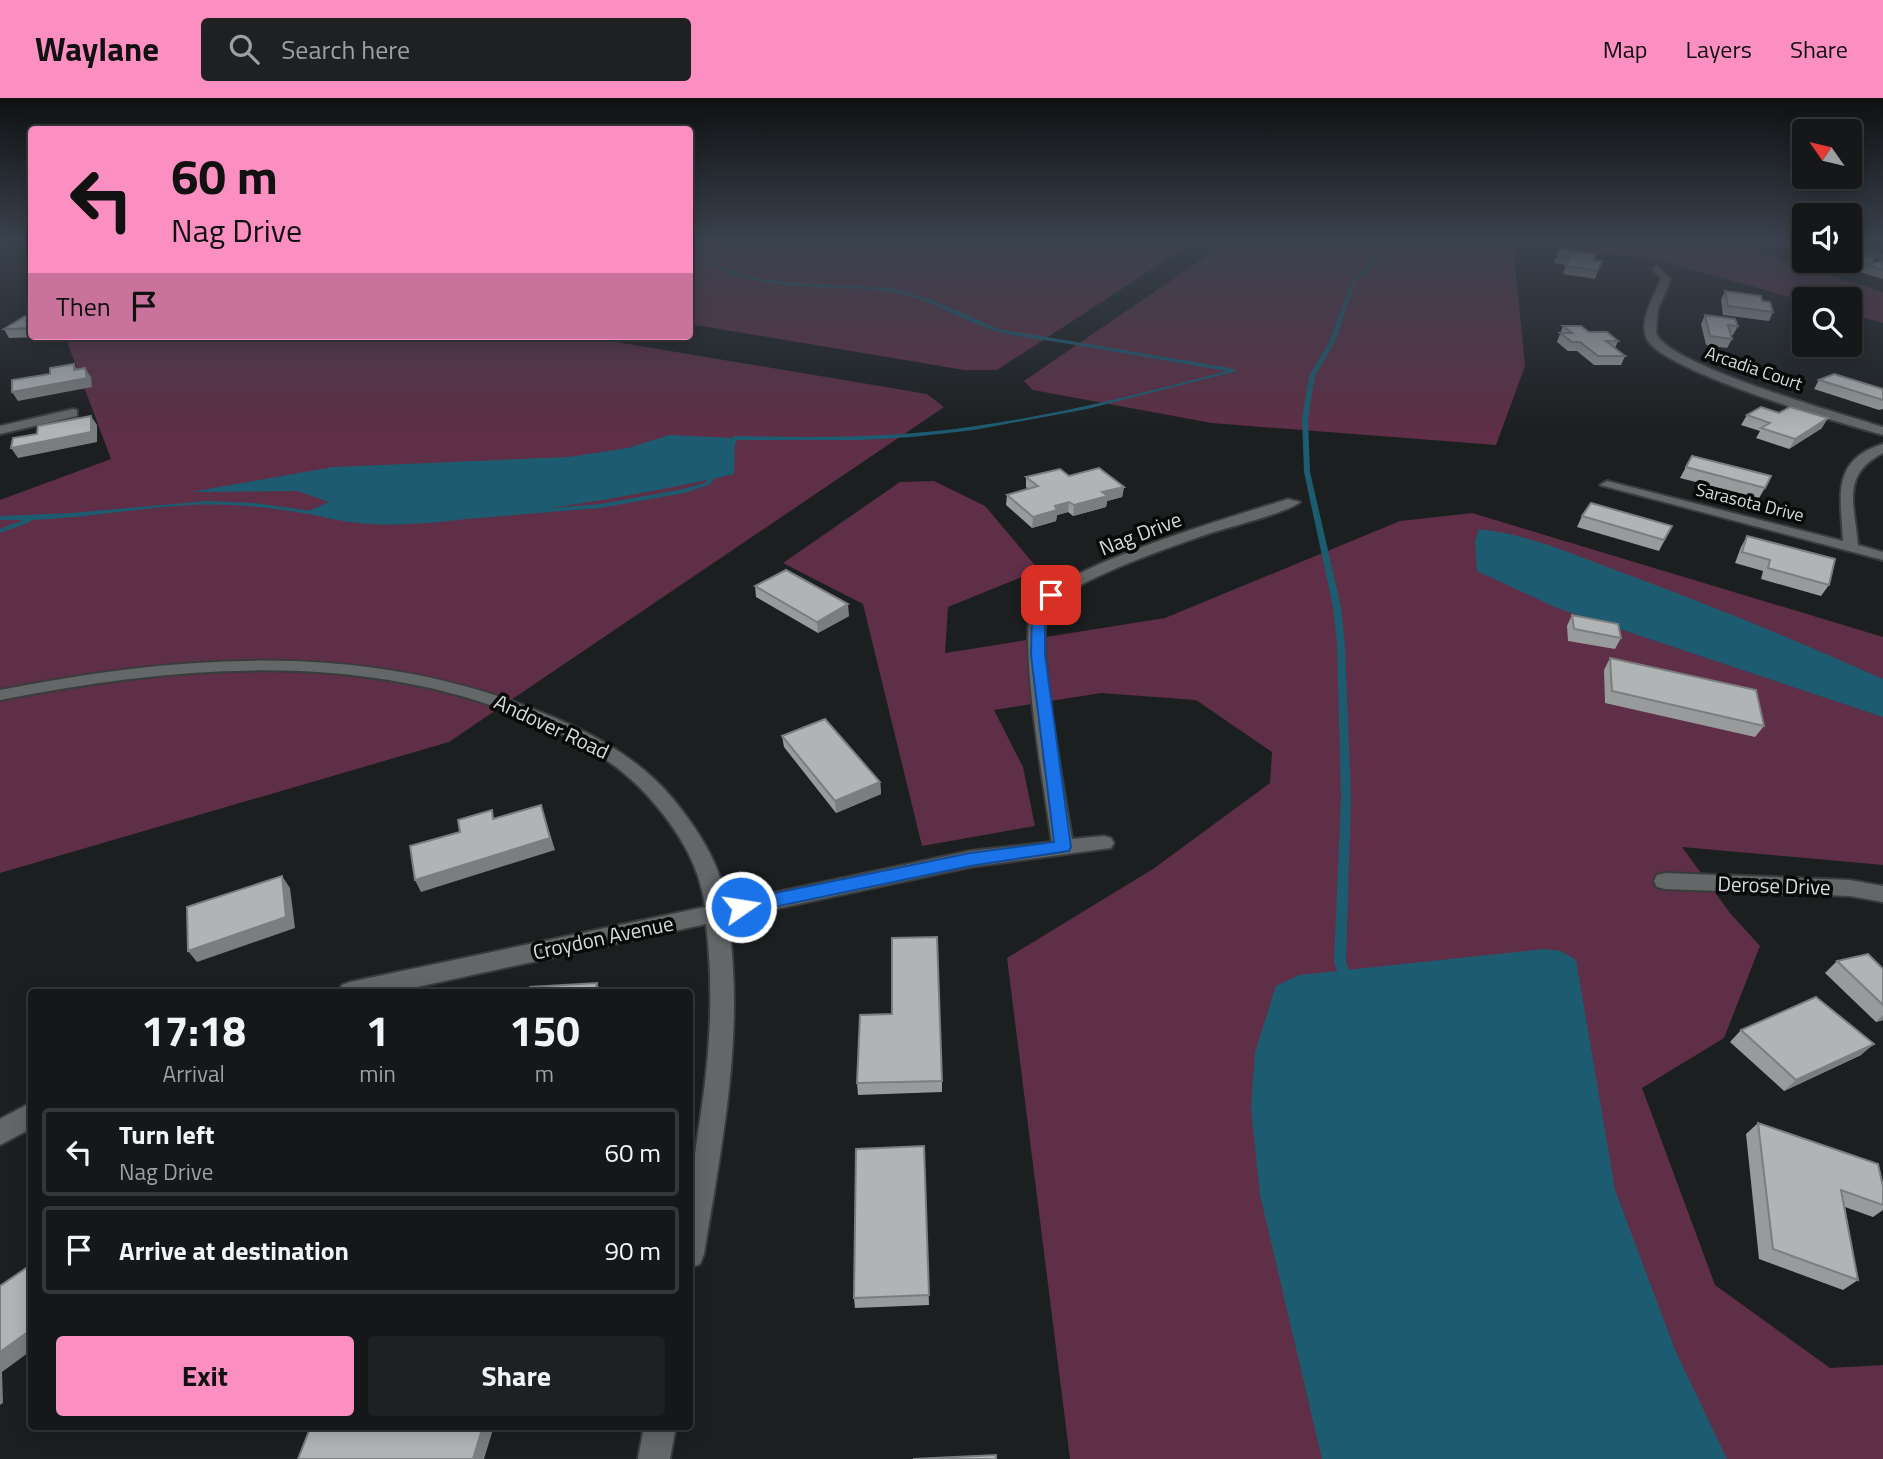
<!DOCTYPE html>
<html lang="en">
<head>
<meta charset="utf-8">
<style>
  body { margin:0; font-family:"Titillium Web",sans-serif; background:#1e2021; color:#f1f3f6; height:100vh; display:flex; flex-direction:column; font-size:26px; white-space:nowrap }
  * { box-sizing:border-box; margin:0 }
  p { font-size:23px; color:#9d9fa2 }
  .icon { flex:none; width:38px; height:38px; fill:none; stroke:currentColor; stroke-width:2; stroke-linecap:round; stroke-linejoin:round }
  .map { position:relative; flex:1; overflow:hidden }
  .details { position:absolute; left:28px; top:891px; width:665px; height:441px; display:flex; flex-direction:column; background:#151718; border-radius:7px; box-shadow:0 4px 18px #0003,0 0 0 2px #343637 }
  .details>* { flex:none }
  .banner { position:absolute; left:28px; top:28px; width:665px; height:214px; border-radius:7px; box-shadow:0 4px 18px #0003,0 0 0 2px #343637; background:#fc8fc2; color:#111; overflow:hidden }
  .needle { width:46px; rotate:304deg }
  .tools { position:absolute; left:1792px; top:21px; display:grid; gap:14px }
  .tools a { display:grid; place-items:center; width:70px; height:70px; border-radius:7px; background:#151718; box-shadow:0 4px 18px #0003,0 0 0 2px #343637; font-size:35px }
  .pin { position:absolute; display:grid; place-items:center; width:60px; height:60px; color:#fff; margin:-30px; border-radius:14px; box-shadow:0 4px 10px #0006 }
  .me { position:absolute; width:77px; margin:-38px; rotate:77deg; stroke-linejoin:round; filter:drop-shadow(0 0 5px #0008) }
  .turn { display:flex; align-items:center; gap:24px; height:147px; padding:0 28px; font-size:32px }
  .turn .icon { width:91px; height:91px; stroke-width:2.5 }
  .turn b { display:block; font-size:49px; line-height:60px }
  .then { display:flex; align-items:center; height:66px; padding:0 28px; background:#0003; gap:14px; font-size:26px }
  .eta { display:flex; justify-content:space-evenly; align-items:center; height:119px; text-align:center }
  .eta b { font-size:42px; font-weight:700; line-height:49px }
  .button { display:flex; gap:14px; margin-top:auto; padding:14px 28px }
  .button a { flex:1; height:80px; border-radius:7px; background:#fc8fc2; color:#111; font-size:28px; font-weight:700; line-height:80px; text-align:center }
  .button a+a { background:#1e2021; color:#f1f3f6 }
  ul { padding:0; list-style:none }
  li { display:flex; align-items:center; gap:21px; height:88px; margin:0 14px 10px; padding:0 14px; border:4px solid #343637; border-radius:7px }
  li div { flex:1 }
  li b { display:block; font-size:26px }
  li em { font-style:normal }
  header { display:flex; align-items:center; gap:42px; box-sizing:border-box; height:98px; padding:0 35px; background:#fc8fc2; color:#111 }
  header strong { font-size:33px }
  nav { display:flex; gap:38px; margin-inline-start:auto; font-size:24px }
  .search { width:490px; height:63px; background:#1e2021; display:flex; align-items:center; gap:18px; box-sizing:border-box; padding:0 24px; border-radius:7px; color:#9d9fa2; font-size:26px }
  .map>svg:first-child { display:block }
  .green { fill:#5e2f46 }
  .water { fill:#1d5c70 }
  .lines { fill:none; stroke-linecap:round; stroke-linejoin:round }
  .stream { fill:#1d5c70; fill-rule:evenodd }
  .minor-casing { stroke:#393b3c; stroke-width:4 }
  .minor { fill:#646768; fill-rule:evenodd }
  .wall { fill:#979b9c }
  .shaded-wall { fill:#7b7e7f }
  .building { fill:#b0b4b5; stroke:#7b7e7f; stroke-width:2 }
  .route { fill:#1a73e8; stroke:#114b97; stroke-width:2 }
  .labels { text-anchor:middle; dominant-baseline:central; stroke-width:7; stroke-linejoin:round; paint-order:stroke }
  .far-street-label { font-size:18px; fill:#d7d9da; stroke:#080909 }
  .street-label { font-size:21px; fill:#d7d9da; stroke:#080909 }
</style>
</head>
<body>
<header>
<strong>Waylane</strong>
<div class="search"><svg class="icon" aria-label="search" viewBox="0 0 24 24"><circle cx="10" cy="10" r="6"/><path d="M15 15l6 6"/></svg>Search here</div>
<nav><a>Map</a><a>Layers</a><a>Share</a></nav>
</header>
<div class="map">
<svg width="1883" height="1361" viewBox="0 0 1883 1361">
  <rect width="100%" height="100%" fill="#1c1f20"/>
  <g class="green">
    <polygon points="690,142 1197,142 997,272 964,272 690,226"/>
    <polygon points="1230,142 1717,142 1883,194 1883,225 1850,216 1850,201 1804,203 1654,161 1513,147 1525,268 1496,347 1212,325 1033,292 1024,283"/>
    <polygon points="65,238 581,238 927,296 944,309 449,644 0,775 0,402 111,361"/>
    <polygon points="934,383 985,408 1039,472 948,509 945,555 1165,520 1400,423 1472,415 1883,539 1883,767 1682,749 1730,815 1760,848 1724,940 1642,990 1715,1187 1830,1270 1883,1267 1883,1361 1070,1361 1007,860 1153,771 1270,685 1272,654 1196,602 1101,595 994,612 1023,669 1035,728 922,748 863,506 783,465 900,384"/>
  </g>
  <g class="water">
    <path d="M669 337 735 340 734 376C659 393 584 406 507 416 441 424 371 436 306 414L329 404 297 393 191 394 333 369 569 359 628 350Z"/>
    <path d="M1479 431C1532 437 1577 458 1626 476 1713 508 1798 543 1883 581V619L1557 510 1477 473 1475 443Z"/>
    <polygon points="1545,851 1561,853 1576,862 1615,1092 1675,1252 1727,1361 1322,1361 1260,1097 1251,1010 1255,954 1276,888 1299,877"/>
  </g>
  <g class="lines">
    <g class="stream">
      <path d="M690 142H693C697 147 701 154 707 159 744 191 838 185 887 190L903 193 932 202 999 231 1230 270 1237 273 1087 311 974 332 912 339 861 342H737L732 351 730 352 727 350 732 340 735 338C815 340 896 340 976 328 1061 316 1144 295 1227 273 1175 264 1122 255 1070 246 1046 242 1020 240 996 233 962 223 933 202 898 195 838 182 724 203 690 142Z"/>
      <polygon points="1390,142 1394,142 1355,185 1335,244 1315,278 1308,321 1310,374 1341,509 1345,547 1351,700 1346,864 1350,875 1344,887 1340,889 1336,887 1334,884 1338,875 1334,864 1341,700 1337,547 1333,509 1304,374 1302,321 1309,278 1329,244 1351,185"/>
      <polygon points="718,371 721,373 709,387 684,395 600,410 466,421 463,419 466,417 600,406 683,391 705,385 716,372"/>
      <path d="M207 403 255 405 319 414 322 416 319 418C277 410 234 405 191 407 137 410 85 420 31 422L30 424 0 435V431L23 422H0V418L72 415Z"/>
    </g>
    <defs>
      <g id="minor">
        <polygon points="1850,145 1883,156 1883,162 1850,150"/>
        <path d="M1657 168 1671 181 1658 211 1656 235C1668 268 1844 316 1883 329V337C1840 325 1670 275 1648 243 1637 225 1654 198 1661 181L1653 171Z"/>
        <polygon points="73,311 77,312 77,318 0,336 0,328"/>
        <path d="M1883 346V355C1840 377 1855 408 1858 447L1883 454V462L1600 387 1607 383 1843 443C1841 400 1830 362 1883 346Z"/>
        <path d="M1288 401 1300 404C1287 415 1225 430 1205 437 1174 448 1060 486 1048 513 1035 542 1066 702 1072 741L1104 738 1111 740 1114 745 1111 750 970 769 728 821C745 933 722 1046 704 1156L700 1166 690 1170C684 1111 696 1053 704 993 711 938 713 882 706 826L394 894H338L342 887 350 884 705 809C700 765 674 726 644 694 610 658 564 635 518 617 350 552 173 568 0 602V592C177 557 357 543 528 609 583 630 636 656 674 702 698 732 721 766 726 805L970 753 1052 744C1046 701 1018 544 1032 511 1050 470 1242 416 1288 401Z"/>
        <polygon points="1665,775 1850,782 1883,788 1883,804 1850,798 1665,791 1657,789 1654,783 1657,777"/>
        <polygon points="32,1004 32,1030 0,1047 0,1021"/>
        <polygon points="644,1328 676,1328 670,1361 638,1361"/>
      </g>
    </defs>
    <use href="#minor" class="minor-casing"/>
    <use href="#minor" class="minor"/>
  </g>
  <g class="wall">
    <polygon points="1784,142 1804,142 1804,154 1782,145"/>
    <polygon points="1850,151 1875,160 1872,165 1883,163 1883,181 1860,174 1864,168 1837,167 1825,163 1850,163"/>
    <polygon points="1557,157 1594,162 1602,163 1595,181 1563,176 1566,167 1554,165"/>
    <polygon points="1725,193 1762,203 1773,214 1769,223 1723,217 1721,202"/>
    <polygon points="1705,217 1738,228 1733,237 1731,237 1732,241 1727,250 1706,247 1701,226"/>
    <polygon points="32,218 32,238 42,238 40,239 9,240 4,231"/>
    <polygon points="1563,228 1618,243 1615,250 1625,258 1621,267 1594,267 1577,253 1568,253 1557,244"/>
    <polygon points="1819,282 1883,291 1883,311 1879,312 1814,291"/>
    <polygon points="1747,317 1822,330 1789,351 1756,340 1760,333 1741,327"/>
    <polygon points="1692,358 1765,390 1759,400 1680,380"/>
    <polygon points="1069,378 1124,389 1122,399 1107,403 1106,409 1073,418 1068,414 1057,417 1056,423 1032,430 1006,407 1007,397 1028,391 1026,389 1026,379"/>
    <polygon points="1582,418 1672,428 1659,453 1577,429"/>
    <polygon points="1747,438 1829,487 1821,498 1761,481 1763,473 1735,465 1741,449"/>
    <polygon points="755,488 849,518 818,535 756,499"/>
    <polygon points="1572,517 1621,540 1615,551 1568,543 1567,528"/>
    <polygon points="1610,560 1764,628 1755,639 1605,605 1604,572"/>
    <polygon points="782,638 880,684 881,696 836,715 784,649"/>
    <polygon points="1837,863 1883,871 1883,922 1876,924 1825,875"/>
    <polygon points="1741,932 1861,957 1784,993 1730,944"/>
    <polygon points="942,983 942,994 858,997 857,985"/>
    <polygon points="1758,1025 1883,1089 1883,1112 1873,1119 1845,1109 1858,1182 1843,1192 1759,1161 1746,1036"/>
    <polygon points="924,1048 929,1207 855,1210 854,1200"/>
  </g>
  <g class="shaded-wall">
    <polygon points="74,266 79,275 85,270 91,279 92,289 18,303 12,294 74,272"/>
    <polygon points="91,318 97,327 97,344 18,360 11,350"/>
    <polygon points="1828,320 1822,330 1789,351 1795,341"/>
    <polygon points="1124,389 1122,399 1107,403 1106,409 1073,418 1074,407 1102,394"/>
    <polygon points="1069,404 1068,414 1057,417 1056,423 1032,430 1033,419 1055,408"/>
    <polygon points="848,506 849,518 818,535 817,524"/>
    <polygon points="880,684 881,696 836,715 835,703"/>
    <polygon points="541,707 555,752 421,794 415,782"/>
    <polygon points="282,778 290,790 295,830 197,864 188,853"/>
    <polygon points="597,885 601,894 595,894"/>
    <polygon points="1883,917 1883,922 1876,924"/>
    <polygon points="1874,946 1861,957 1784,993 1796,982"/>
    <polygon points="32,1231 32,1252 2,1274 3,1305 0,1307 0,1254"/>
    <polygon points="483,1328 494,1328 484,1361 473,1361"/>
  </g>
  <g class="building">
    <polygon points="1561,151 1596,156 1594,162 1602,163 1598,173 1566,168 1570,159 1557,157"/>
    <polygon points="1850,151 1875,160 1850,159"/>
    <polygon points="1883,163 1883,172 1865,166"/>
    <polygon points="1725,193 1761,198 1762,203 1770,204 1773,214 1728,208"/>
    <polygon points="1705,217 1735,221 1738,228 1728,227 1732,241 1710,238"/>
    <polygon points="25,218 32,218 32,230 4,231"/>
    <polygon points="1563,228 1581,228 1589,234 1607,234 1618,243 1606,243 1625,258 1598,258 1580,244 1572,244 1560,235 1572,235"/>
    <polygon points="74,266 74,272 85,270 87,280 12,294 12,282 50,276 50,270"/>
    <polygon points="1834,276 1883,291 1883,302 1819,282"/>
    <polygon points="1761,309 1779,315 1790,309 1828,320 1795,341 1761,330 1770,325 1747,317"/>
    <polygon points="91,318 91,334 11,350 13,340 37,336 38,328"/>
    <polygon points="1692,358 1771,378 1765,390 1686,369"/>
    <polygon points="1099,370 1124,389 1102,394 1108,398 1074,407 1069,404 1055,408 1057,412 1033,419 1007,397 1038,388 1026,379 1060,371 1069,378"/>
    <polygon points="1591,405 1672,428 1664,442 1582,418"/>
    <polygon points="1747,438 1835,461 1829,487 1768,470 1770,462 1742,454"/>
    <polygon points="786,472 848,506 817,524 755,488"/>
    <polygon points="1572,517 1618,526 1621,540 1574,531"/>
    <polygon points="1610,560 1756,592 1764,628 1612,593"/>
    <polygon points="825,621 880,684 835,703 782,638"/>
    <polygon points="541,707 550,740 415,782 410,748 460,734 458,722 492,712 493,721"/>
    <polygon points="282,778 286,819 188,853 187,809"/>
    <polygon points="937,839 942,983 857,985 860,917 892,916 892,840"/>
    <polygon points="1868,856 1883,871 1883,907 1837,863"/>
    <polygon points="597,885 595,894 529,894 530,889"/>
    <polygon points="1816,899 1874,946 1796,982 1741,932"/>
    <polygon points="1758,1025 1878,1066 1883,1089 1883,1107 1841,1092 1858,1182 1773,1151"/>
    <polygon points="924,1048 929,1197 854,1200 856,1051"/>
    <polygon points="32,1166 32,1231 0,1254 0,1188"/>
    <polygon points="311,1328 483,1328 473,1361 298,1361"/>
    <polygon points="996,1357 996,1361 913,1361"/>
  </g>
  <linearGradient id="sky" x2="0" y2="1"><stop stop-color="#0f1112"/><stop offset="0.43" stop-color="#3a424e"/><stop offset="1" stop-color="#3a424e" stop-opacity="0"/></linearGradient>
  <rect width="1883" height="332" fill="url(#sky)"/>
  <polygon class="route" points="1047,494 1058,497 1045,513 1045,557 1071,749 1069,753 970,768 741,816 734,814 732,809 741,802 970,755 1054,744 1031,557 1032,512"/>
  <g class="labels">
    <g class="far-street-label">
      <text transform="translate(1754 270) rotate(19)">Arcadia Court</text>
      <text transform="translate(1750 404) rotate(14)">Sarasota Drive</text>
    </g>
    <g class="street-label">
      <text transform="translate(1140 435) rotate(-21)">Nag Drive</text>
      <text transform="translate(552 628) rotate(25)">Andover Road</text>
      <text transform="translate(1774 787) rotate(2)">Derose Drive</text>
      <text transform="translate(603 839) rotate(-12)">Croydon Avenue</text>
    </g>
  </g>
</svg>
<div class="tools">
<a><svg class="needle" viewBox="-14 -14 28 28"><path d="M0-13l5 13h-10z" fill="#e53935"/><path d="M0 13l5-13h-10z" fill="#9d9fa2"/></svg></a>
<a><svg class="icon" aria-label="sound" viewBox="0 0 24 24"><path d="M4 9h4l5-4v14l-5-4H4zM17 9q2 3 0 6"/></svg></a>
<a><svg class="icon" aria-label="search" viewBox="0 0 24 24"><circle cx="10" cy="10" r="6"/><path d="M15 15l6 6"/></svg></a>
</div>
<div class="pin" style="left:1051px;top:497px;background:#d93025"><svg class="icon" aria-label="arrive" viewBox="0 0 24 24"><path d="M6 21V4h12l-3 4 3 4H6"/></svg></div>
<svg class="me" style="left:741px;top:809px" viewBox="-20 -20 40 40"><circle r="17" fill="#1a73e8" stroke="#fff" stroke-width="3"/><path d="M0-11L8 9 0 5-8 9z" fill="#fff"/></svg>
<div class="banner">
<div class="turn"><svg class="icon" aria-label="left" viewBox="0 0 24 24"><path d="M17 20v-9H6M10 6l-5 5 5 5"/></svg><div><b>60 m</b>Nag Drive</div></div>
<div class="then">Then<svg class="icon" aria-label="arrive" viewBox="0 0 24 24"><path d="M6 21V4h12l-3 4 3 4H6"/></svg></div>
</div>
<section class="details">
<div class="eta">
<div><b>17:18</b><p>Arrival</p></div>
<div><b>1</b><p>min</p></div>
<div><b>150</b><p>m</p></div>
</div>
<ul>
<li><svg class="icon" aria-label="left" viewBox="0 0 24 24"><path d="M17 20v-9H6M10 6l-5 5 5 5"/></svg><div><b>Turn left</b><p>Nag Drive</p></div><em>60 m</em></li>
<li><svg class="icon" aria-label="arrive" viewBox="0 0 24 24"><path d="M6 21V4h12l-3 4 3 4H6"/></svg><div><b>Arrive at destination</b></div><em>90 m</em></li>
</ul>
<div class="button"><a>Exit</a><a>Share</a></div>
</section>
</div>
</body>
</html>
